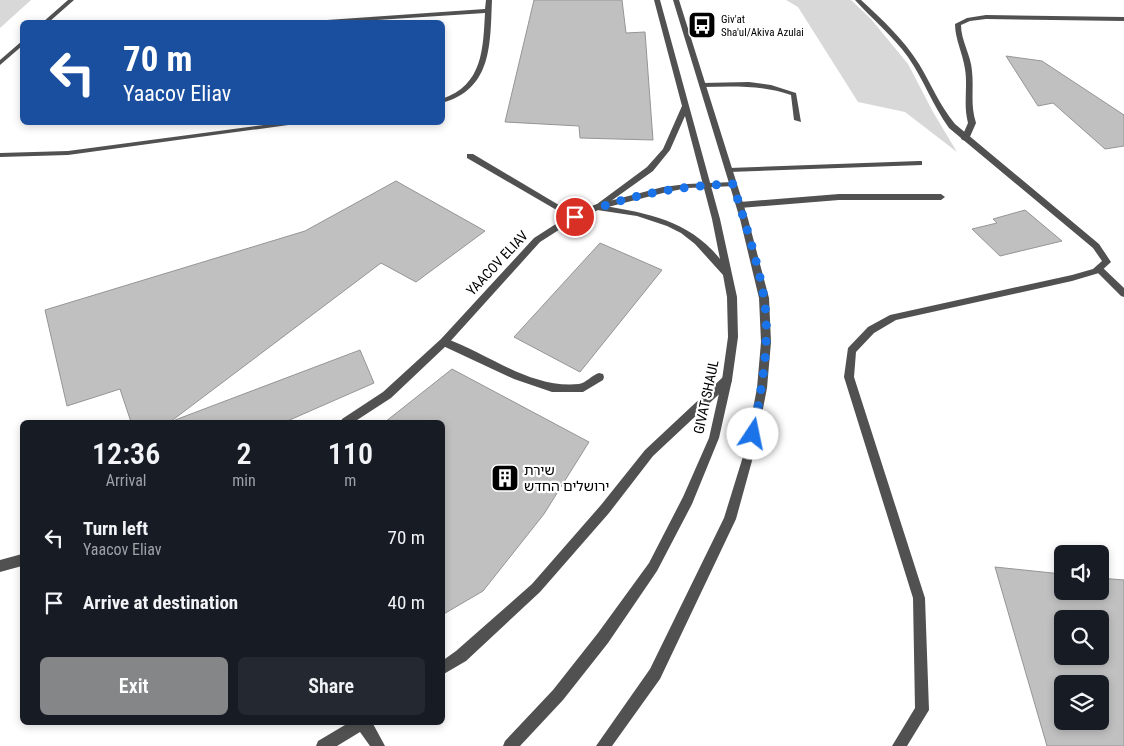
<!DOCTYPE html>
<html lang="en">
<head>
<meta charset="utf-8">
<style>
  body { margin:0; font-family:"Roboto Condensed","Noto Sans Hebrew",sans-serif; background:#242831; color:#f1f3f6; height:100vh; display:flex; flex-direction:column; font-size:19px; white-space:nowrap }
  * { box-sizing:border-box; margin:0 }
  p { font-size:16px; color:#9ea1a6 }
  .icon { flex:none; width:28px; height:28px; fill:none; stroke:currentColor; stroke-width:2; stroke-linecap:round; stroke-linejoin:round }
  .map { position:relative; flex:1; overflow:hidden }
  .details { position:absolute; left:20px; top:420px; width:425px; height:305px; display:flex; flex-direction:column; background:#171b24; border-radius:8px; box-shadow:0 2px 8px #0003 }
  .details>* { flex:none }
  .top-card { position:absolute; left:20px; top:20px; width:425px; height:105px; border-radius:8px; box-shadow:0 2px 8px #0003; background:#1a4fa0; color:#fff; overflow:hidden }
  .tools { position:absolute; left:1054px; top:545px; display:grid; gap:10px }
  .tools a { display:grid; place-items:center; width:55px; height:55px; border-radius:8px; background:#171b24; box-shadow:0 2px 8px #0003; font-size:25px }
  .pin { position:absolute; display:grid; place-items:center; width:42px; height:42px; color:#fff; margin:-21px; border:2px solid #fff; border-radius:50%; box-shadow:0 1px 5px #0007 }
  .me { position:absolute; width:55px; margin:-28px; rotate:11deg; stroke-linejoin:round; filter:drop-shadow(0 0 4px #0008) }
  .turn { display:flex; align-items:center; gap:18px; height:105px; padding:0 20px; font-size:22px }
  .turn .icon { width:65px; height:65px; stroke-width:2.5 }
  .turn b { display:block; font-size:35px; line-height:42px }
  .eta { display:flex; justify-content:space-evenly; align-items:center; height:85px; text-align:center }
  .eta b { font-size:30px; font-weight:600; line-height:35px }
  .cta { display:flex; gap:10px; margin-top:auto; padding:10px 20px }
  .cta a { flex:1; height:58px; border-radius:8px; background:#858687; color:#fff; font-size:20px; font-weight:600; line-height:58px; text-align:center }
  .cta a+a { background:#242831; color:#f1f3f6 }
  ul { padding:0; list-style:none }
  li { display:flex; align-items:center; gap:15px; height:65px; padding:0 20px }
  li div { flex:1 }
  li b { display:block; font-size:19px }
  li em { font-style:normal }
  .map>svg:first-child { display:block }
  .green { fill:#d8d8d8 }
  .building { fill:#c0c0c0; stroke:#959595; fill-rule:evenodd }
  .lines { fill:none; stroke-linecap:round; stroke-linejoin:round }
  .service { fill:#515151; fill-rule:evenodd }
  .minor { fill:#515151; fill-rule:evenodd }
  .tertiary { fill:#515151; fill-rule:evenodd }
  .route { stroke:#1a73e8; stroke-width:9; stroke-dasharray:0 16.2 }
  .labels { text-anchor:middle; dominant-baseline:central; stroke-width:4.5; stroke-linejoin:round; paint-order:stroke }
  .far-poi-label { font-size:11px; fill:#000; stroke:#fff; text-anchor:start }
  .street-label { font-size:14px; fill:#000; stroke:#fff }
  .poi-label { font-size:14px; fill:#000; stroke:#fff; text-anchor:start }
</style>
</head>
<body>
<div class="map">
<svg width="1124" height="746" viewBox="0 0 1124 746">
  <rect width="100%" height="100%" fill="#fff"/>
  <g class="green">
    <polygon points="0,0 31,0 0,28"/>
    <polygon points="786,0 851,0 871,19 908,64 933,112 957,152 905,112 858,102 798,7"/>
  </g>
  <g class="building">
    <polygon points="534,0 622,0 626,33 645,32 653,140 580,138 579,126 505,122"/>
    <polygon points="1006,56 1042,61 1124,115 1124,146 1105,149 1053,103 1038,106"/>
    <polygon points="396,181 485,231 416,282 381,263 170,422 131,422 120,389 67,406 45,310 305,231"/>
    <polygon points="1025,210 1062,241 1000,256 972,229 997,223 993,219"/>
    <polygon points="600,243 662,270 580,372 514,337"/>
    <polygon points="360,350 374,383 285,422 176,422 175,420"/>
    <polygon points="452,369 589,442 544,514 483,591 442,615 442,422 385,422"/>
    <path d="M995 567 1062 574V591H1100V578L1124 580V746H1047ZM1062 619H1100V656H1062ZM1062 684H1100V721H1062Z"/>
  </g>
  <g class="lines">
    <g class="service">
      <polygon points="68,0 74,0 49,22 43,22"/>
      <path d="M486 0H492C490 43 493 89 442 103V99C483 85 483 49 485 13L346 22H324L327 20 485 9Z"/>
      <path d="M986 15 1124 17V21L986 19 970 21 961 25C961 41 971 55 972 71 974 89 970 105 976 123L969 139 965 141 961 139 968 123C963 104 968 88 965 69 963 54 955 39 955 24L967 18Z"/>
      <polygon points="22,41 22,46 0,65 0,60"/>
      <path d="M749 82 771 85 796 93 801 122 794 120 791 95C762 85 733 86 702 87L699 85 702 83Z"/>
      <polygon points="287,122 310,122 68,155 0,157 0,153 68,151"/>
      <polygon points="467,154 473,154 579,217 578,219 572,219 467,158"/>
      <polygon points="919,161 922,161 922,165 729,172 725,170 729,168"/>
      <polygon points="839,194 941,194 945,197 941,200 839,200 740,208 736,205 740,202"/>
      <polygon points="1099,266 1102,267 1124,288 1124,297 1121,296 1096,271 1095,269"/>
      <path d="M444 338C488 353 530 389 579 384 586 383 592 375 599 373L603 374 604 377 603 380 583 392H552L514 379 441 345 439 342Z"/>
      <polygon points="727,376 731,377 732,380 731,383 653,456 609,513 540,592 466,661 442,675 442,661 456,651 532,584 601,505 645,450 723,377"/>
      <polygon points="350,722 372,722 385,746 370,746 360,732 337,746 316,746 318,741"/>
    </g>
    <g class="minor">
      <path d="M855 0H861C882 19 904 40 919 64 931 84 940 106 955 124L1099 244 1111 262 1099 273 1072 281 896 320 874 333 856 352 854 377 925 598 929 710 907 746H892L915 708 913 598 844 377 848 348 868 327 890 315 1072 275 1093 269 1102 261 1093 248 949 128C933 106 924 80 908 57 893 36 872 19 855 0Z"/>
      <polygon points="733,182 736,182 736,186 687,188 663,193 600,209 565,226 540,242 447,345 391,398 354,422 341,422 342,419 383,392 441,339 534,238 559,222 594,205 663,187 687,184"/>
      <polygon points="22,554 22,566 0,572 0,560"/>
    </g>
    <g class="tertiary">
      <path d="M654 0H660L720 219 737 297 738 337 732 380 719 438 692 504 657 571 608 643 563 700 520 746H503L505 741 553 690 598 633 649 563 683 497 709 438 722 380 728 337 727 297 723 275 695 244 681 233 667 226 637 216 597 210 593 207 647 167 663 149 682 106ZM685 116 712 219 720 259C691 222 649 213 604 206L653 171 670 150Z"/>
      <polygon points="673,0 679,0 748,219 769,298 771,342 767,388 755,450 736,519 660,679 612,746 596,746 650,669 724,518 745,450 757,388 761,342 759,298 740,219"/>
    </g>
  </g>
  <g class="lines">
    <path class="route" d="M575 217C626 195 678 186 733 184 744 220 758 261 764 298 771 343 761 390 753 434"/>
  </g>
  <defs>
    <symbol id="bus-square" viewBox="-11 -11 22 22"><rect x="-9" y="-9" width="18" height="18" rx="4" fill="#000" stroke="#fff"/><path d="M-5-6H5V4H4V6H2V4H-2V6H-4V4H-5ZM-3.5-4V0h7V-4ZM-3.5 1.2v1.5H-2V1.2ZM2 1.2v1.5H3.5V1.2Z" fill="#fff"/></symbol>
    <symbol id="building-square" viewBox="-11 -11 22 22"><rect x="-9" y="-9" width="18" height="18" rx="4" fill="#000" stroke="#fff"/><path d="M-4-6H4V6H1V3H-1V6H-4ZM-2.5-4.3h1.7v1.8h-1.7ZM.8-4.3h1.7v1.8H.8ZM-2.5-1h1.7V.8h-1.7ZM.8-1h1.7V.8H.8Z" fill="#fff"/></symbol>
  </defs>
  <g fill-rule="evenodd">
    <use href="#bus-square" x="686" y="9" width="32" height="32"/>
    <use href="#building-square" x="489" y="462" width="32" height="32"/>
  </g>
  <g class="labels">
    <g class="far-poi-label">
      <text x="721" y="19">Giv'at<tspan x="721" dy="13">Sha'ul/Akiva Azulai</tspan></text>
    </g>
    <g class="street-label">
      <text transform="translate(497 263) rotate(-47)">YAACOV ELIAV</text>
      <text transform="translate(706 397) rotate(-78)">GIVAT SHAUL</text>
    </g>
    <g class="poi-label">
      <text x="524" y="470">שירת<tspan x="524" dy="16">ירושלים החדש</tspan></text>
    </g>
  </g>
</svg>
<div class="tools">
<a><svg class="icon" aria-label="sound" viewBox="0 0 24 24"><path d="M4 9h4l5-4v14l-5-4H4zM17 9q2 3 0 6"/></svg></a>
<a><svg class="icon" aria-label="search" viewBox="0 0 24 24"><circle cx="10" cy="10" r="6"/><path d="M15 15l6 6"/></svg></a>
<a><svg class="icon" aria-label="layers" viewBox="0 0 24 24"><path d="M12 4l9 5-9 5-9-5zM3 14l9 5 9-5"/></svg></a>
</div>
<div class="pin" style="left:575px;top:217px;background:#d93025"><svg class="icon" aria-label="arrive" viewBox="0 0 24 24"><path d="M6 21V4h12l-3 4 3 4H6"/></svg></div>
<svg class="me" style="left:753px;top:434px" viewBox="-20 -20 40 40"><circle r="19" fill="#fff"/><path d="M0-13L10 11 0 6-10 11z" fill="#1a73e8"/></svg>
<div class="top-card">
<div class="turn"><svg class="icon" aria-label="left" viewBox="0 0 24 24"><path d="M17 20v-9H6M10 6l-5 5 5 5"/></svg><div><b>70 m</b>Yaacov Eliav</div></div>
</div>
<section class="details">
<div class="eta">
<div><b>12:36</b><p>Arrival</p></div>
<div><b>2</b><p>min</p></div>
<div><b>110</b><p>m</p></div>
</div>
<ul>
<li><svg class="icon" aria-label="left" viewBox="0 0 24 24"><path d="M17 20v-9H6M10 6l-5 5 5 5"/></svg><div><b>Turn left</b><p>Yaacov Eliav</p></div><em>70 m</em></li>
<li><svg class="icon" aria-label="arrive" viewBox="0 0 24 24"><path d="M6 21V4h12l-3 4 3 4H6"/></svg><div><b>Arrive at destination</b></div><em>40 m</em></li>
</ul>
<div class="cta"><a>Exit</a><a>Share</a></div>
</section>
</div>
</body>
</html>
